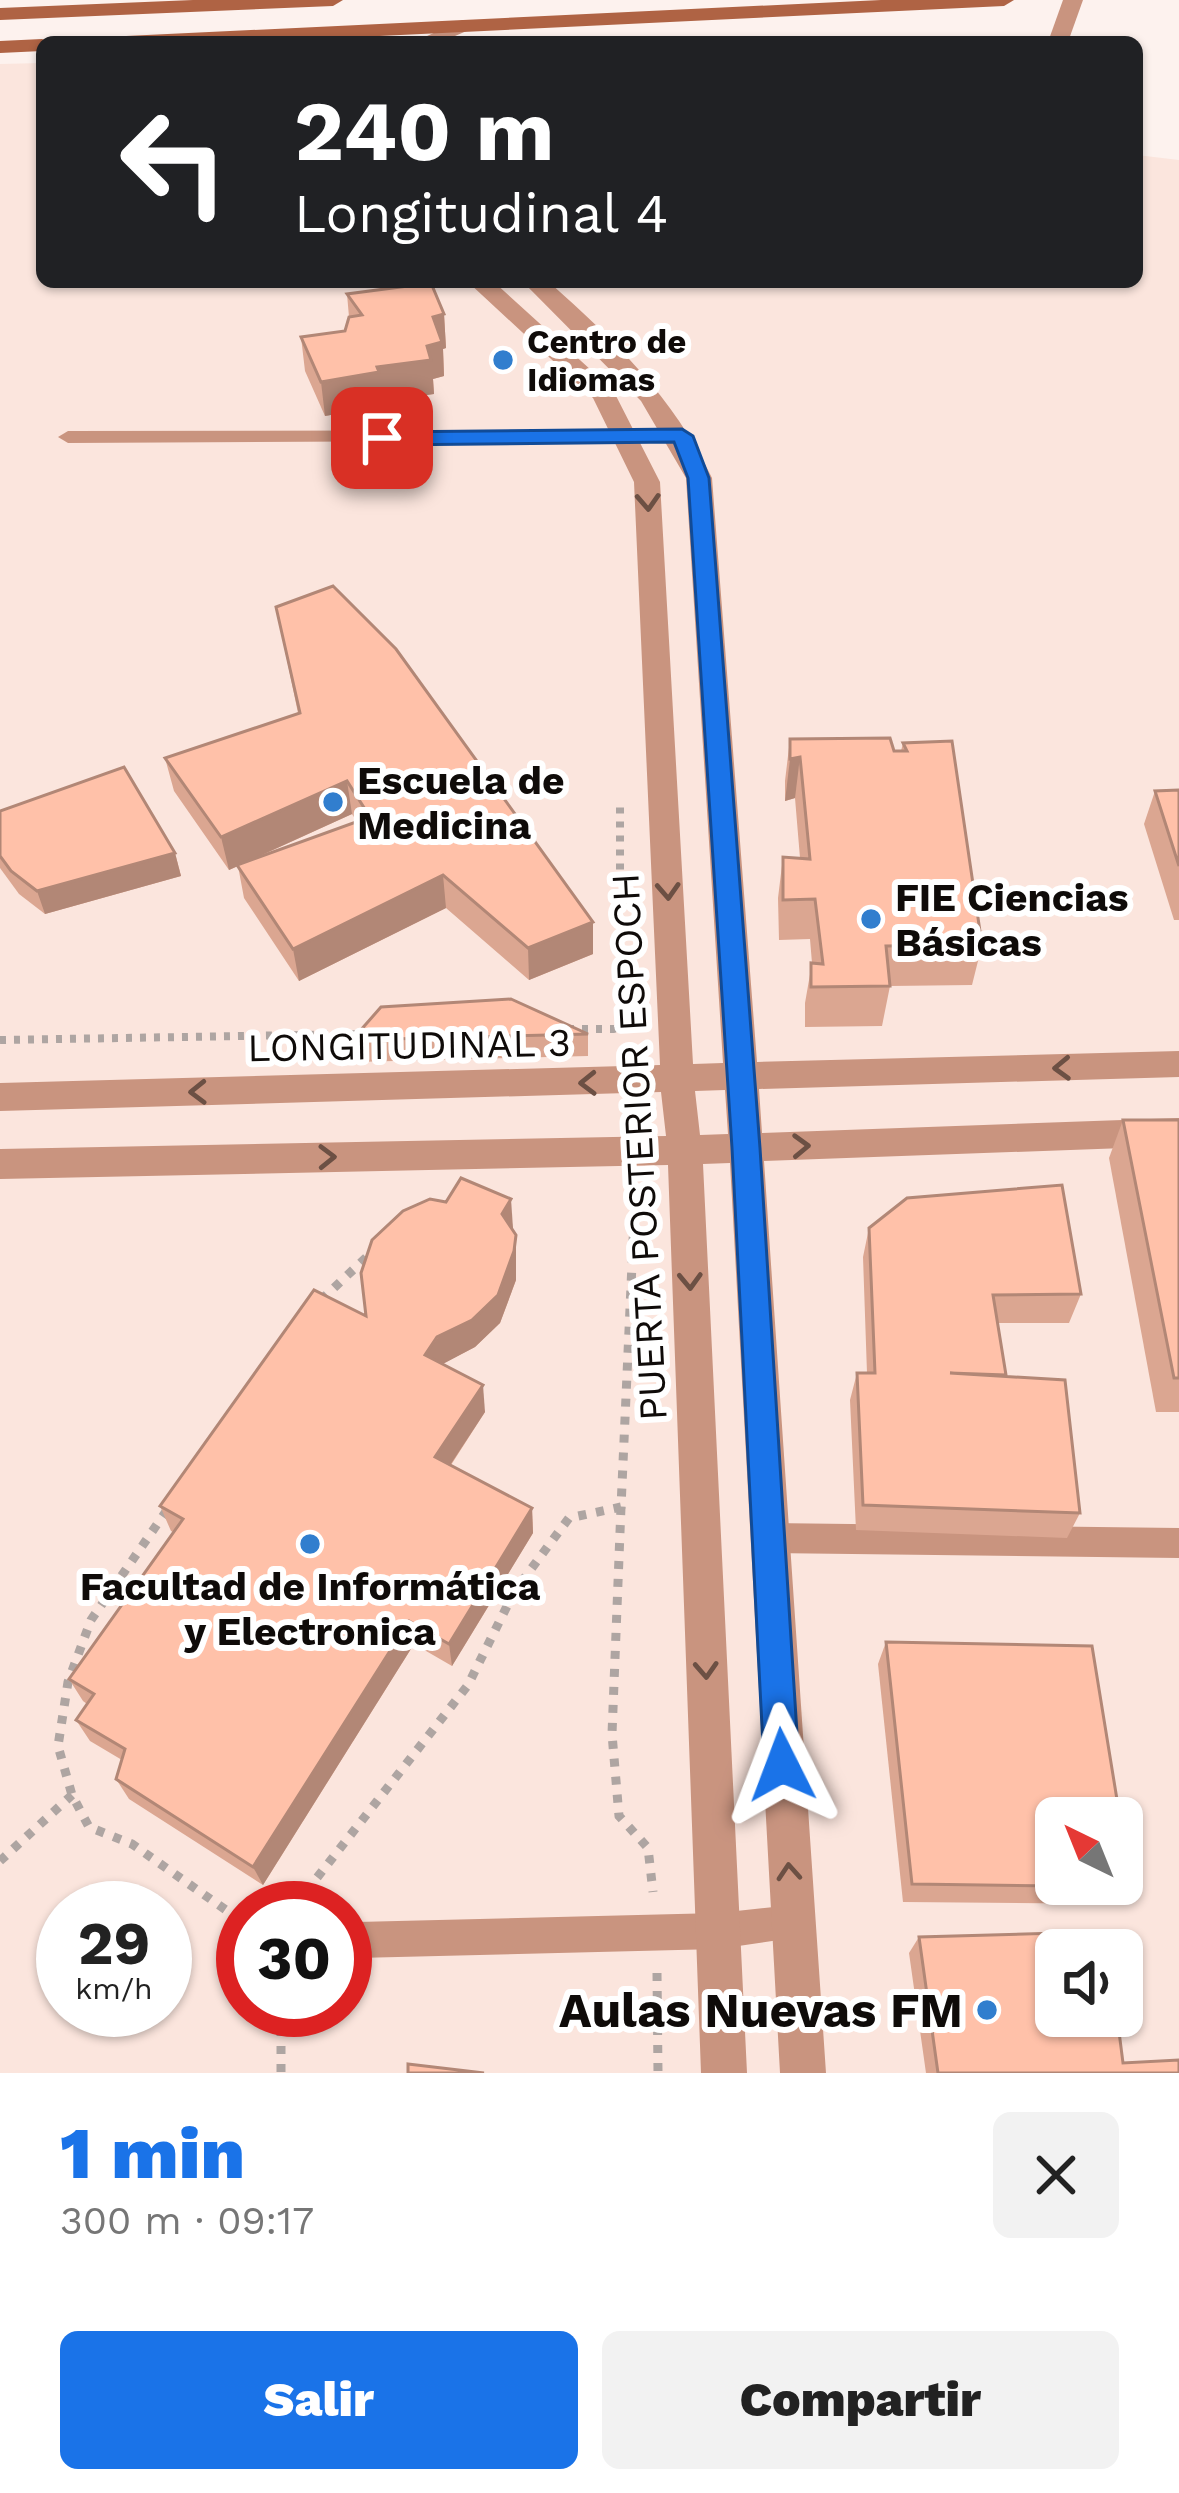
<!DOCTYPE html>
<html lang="es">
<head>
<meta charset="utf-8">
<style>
  body { margin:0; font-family:"Work Sans",sans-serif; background:#f2f2f2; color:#222; height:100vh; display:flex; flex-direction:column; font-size:45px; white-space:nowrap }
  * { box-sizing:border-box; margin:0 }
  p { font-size:39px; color:#767676 }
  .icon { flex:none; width:66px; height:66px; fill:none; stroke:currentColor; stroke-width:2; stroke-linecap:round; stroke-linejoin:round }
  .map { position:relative; height:2073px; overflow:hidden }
  .side { display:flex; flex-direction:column; background:#fff; flex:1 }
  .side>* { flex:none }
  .hud { position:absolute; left:36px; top:36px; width:1107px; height:252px; border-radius:18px; box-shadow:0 3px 9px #0004; background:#202124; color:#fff; overflow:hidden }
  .needle { width:78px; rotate:317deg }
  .tools { position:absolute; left:1035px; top:1797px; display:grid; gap:24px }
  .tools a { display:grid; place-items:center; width:108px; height:108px; border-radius:18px; background:#fff; box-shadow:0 3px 9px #0004; font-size:60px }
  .speed { position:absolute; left:36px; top:1881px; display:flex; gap:24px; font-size:60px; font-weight:700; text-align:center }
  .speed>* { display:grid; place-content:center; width:156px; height:156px; border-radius:50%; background:#fff; box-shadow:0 3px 9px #0004; line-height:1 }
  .speed small { font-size:30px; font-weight:400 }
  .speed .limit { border:18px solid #d22; background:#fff; color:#111 }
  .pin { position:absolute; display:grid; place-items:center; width:102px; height:102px; color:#fff; margin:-51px; border-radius:24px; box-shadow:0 6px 18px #0006 }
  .me { position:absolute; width:132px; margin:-66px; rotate:357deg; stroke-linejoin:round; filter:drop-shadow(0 0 9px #0008) }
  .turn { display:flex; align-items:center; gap:42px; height:252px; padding:0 60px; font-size:54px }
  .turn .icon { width:156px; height:156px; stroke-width:2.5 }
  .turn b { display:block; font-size:84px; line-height:102px }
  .round { display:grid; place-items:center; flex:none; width:126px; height:126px; border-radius:18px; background:#f2f2f2 }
  .headline { display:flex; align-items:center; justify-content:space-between; height:204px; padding:0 60px }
  h1 { font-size:72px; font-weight:800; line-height:90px; color:#1a73e8 }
  .cta { display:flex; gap:24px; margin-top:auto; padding:24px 60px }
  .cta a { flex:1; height:138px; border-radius:18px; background:#1a73e8; color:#fff; font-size:48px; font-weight:800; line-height:138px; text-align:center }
  .cta a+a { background:#f2f2f2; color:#222 }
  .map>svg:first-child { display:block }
  .built { fill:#fbe5dd; fill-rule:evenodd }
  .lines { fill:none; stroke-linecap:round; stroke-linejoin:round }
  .path-far1 { stroke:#aea5a2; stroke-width:8; stroke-dasharray:6 8; stroke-linecap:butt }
  .path { stroke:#aea5a2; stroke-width:9; stroke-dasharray:8 10; stroke-linecap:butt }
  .service { fill:#c9947f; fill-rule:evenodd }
  .minor { fill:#c9947f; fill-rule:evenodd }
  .secondary { fill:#af6344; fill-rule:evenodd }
  .wall { fill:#dba691; fill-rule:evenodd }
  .shaded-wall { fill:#b28776 }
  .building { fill:#ffc1a9; stroke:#b28776; stroke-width:3 }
  .oneway { stroke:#6c5044 }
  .route { fill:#1a73e8; stroke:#114b97; stroke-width:3 }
  .poi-dot { fill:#317ece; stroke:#fff; stroke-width:4.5 }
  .labels { text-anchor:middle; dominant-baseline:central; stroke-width:12; stroke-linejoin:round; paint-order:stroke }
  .far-poi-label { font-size:33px; font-weight:bold; fill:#0f0b09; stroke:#fff; text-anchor:start }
  .poi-label { font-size:39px; font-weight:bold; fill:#0f0b09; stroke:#fff; text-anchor:start }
  .street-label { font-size:39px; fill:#0f0b09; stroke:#fff }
  .near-poi-label { font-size:48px; font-weight:bold; fill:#0f0b09; stroke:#fff; text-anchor:end }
</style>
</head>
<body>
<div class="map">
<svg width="1179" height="2073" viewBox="0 0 1179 2073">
  <rect width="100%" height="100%" fill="#fdf2ee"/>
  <path class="built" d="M42 63V282H1137V155L1179 160V2073H0V64ZM1056 1818H1122V1884H1056ZM63 1908H165V2010H63ZM243 1908H345V2010H243ZM1056 1950H1122V2016H1056Z"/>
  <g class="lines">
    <g class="path-far1">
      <polyline points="568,1029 614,1029 629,1004 620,888 620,801"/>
      <polyline points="0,1040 364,1034"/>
    </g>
    <g class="path">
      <polyline points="321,1300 371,1253"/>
      <polyline points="621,1507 612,1734 619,1816 648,1848 653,1892"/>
      <polyline points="167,1510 91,1620 68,1682 58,1746 72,1795 89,1827 132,1844 243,1922"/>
      <polyline points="0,1861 72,1795"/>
      <polyline points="299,1908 305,1893 468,1685 514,1592 569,1518 621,1507 635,1198 628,1189"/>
      <polyline points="657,1973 658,2073"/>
      <polyline points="281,2010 281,2073"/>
    </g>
    <g class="service">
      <polygon points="682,430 692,436 689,440 68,443 58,437 68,431"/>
      <polygon points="769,1523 1179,1528 1179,1558 769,1553 758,1549 753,1538 758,1527"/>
      <polygon points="793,1905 806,1910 811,1923 806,1936 718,1949 357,1958 345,1953 345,1927 357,1922 718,1913"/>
    </g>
    <g class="minor">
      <polygon points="1063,0 1083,0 1068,42 1048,42"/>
      <polygon points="462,20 469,22 469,30 441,42 414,42"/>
      <path d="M468 282H494L613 390 660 482 693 1064 723 1063 686 478 641 401 523 282H549C614 340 674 398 712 478L757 1062 1179 1051V1077L759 1089 762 1133 1179 1118V1146L764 1161 826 2073H780L730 1163 703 1164 747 2073H701L668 1165 0 1179V1149L666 1136 661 1092 0 1111V1083L660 1065 634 482 593 398ZM725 1090 728 1134 700 1135 695 1091Z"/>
    </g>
    <g class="secondary">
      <polygon points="193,0 343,0 333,6 0,20 0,8"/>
      <polygon points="881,0 1014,0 1004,6 252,42 116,42 126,36"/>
      <polygon points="42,39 50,42 42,42 42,51 0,53 0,41"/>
    </g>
  </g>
  <g class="wall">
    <polygon points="347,294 444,314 446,348 443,349 444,376 433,379 434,394 382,401 382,406 325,416 305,371 301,337 345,331 349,317"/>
    <path d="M276 607 593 954 529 980 446 908 299 981 244 898 238 866 229 870 174 791 165 758 298 713ZM352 814 357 822 249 861Z"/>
    <polygon points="790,739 894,751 901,751 903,743 982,945 972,985 890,986 882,1026 805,1027 805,1003 812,963 810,939 779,940 778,898 783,857 800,858 795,798 785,801 785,781"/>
    <polygon points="1179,790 1179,920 1174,920 1144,824 1155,791"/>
    <polygon points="0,811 175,853 181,876 45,914 19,894 0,868"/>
    <polygon points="588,1034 588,1056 355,1062 352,1040"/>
    <polygon points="1123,1120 1179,1120 1179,1412 1156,1412 1109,1158"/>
    <polygon points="869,1228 1081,1294 1069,1323 997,1323 1005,1376 1080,1513 1067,1538 856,1530 850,1400 857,1373 867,1373 863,1257"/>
    <polygon points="512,1229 516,1235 516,1280 500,1323 475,1347 442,1364 485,1412 451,1465 532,1508 533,1533 452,1666 414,1644 263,1885 129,1799 116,1779 122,1760 90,1741 76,1720 87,1704 83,1701 69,1679 173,1532 171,1531 160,1506 366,1316"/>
    <polygon points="886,1642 1132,1887 1116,1904 903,1902 878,1664"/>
    <polygon points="919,1937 1056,2016 1123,2063 1179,2073 926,2073 909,1953"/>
  </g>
  <g class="shaded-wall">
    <polygon points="444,314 446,348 443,349 444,376 433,379 434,394 382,401 382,406 325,416 321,382 377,367 427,346 433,317"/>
    <polygon points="800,757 795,798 785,801 790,759"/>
    <polygon points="347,781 352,814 229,870 221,837"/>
    <polygon points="175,853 181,876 45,914 37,891"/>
    <polygon points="443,875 446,908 299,981 293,949"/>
    <polygon points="593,922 593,954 529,980 528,948"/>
    <polygon points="511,1199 513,1228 504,1244 502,1214"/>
    <polygon points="516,1235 516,1280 500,1323 475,1347 441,1365 425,1355"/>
    <polygon points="483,1385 485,1412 439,1482 435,1457"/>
    <polygon points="532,1508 533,1533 452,1666 449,1644"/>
    <polygon points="409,1621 414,1644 263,1885 253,1867"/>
  </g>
  <g class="building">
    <polygon points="431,283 444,314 433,317 442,342 427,346 431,360 377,367 379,372 321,382 301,337 345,331 349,317 362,315 347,294"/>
    <polygon points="333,586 396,649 593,922 528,948 443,875 293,949 237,865 370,817 347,781 221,837 165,758 300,713 276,607"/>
    <polygon points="890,738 894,751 907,751 903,743 952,741 982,945 886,946 890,986 811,987 811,963 823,964 815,899 783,900 783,857 810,859 800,757 790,759 790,739"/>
    <polygon points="124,767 175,853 37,891 11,871 0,856 0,811"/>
    <polygon points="1179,790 1179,866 1155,791"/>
    <polygon points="511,999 588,1034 352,1040 381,1007"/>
    <polygon points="1123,1120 1179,1120 1179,1378 1174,1378"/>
    <polygon points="461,1178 511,1199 502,1214 516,1235 514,1251 498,1295 472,1320 437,1337 425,1355 483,1385 435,1457 532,1508 449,1644 409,1621 253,1867 116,1779 125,1749 76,1720 94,1694 69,1679 183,1519 160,1506 314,1290 366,1316 361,1273 372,1240 403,1211 430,1199 446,1202"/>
    <polygon points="1062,1185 1081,1294 993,1295 1006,1375 950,1373 1065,1380 1080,1513 863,1505 857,1373 875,1373 869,1228 907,1198"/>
    <polygon points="886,1642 1092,1646 1120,1818 1056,1818 1056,1884 1122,1884 1122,1828 1132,1887 912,1884"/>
    <polygon points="1059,1933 1061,1950 1056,1950 1056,2016 1117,2016 1123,2063 1179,2060 1179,2073 938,2073 919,1937"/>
    <polygon points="408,2064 484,2073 408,2073"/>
  </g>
  <defs><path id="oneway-chevron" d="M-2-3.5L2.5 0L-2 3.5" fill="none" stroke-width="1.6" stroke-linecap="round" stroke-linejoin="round" transform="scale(3)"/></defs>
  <g class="oneway">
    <use href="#oneway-chevron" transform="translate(648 502) rotate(87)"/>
    <use href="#oneway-chevron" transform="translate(668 891) rotate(87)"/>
    <use href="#oneway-chevron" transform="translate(1062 1068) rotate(178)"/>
    <use href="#oneway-chevron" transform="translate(588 1083) rotate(179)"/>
    <use href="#oneway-chevron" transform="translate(198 1092) rotate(179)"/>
    <use href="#oneway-chevron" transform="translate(801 1146) rotate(-2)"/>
    <use href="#oneway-chevron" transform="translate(327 1157) rotate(-1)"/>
    <use href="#oneway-chevron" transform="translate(690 1281) rotate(88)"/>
    <use href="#oneway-chevron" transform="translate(706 1670) rotate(87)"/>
    <use href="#oneway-chevron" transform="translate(789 1872) rotate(-94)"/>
  </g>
  <polygon class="route" points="682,429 693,436 709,478 760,1148 799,1765 794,1777 782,1782 769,1777 764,1765 732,1148 688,478 674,442 382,445 372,438 382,432"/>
  <g class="poi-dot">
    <circle cx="503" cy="360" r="12"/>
    <circle cx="333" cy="802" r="12"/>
    <circle cx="871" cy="919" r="12"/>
    <circle cx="310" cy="1544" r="12"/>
    <circle cx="987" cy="2010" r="12"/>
  </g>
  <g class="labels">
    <g class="far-poi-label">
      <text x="527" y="341">Centro de<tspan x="527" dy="38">Idiomas</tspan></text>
    </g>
    <g class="poi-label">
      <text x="357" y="780">Escuela de<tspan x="357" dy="45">Medicina</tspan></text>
      <text x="895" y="897">FIE Ciencias<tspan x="895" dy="45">Básicas</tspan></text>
      <text x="310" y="1586" text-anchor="middle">Facultad de Informática<tspan x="310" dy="45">y Electronica</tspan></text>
    </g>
    <g class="street-label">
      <text transform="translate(409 1045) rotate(-1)">LONGITUDINAL 3</text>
      <text transform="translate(639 1147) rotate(-93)">PUERTA POSTERIOR ESPOCH</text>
    </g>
    <g class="near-poi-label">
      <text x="963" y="2010">Aulas Nuevas FM</text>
    </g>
  </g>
</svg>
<div class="tools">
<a><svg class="needle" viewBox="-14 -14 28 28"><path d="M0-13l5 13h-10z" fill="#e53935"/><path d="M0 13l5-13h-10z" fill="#767676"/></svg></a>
<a><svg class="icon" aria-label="sound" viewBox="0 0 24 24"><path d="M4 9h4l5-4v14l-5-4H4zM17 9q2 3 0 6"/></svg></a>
</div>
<div class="speed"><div>29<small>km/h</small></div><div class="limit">30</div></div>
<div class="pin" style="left:382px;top:438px;background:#d93025"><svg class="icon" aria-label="arrive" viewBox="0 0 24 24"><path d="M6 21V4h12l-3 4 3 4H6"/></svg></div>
<svg class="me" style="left:782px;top:1765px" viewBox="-20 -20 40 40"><path d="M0-17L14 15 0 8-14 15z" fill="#1a73e8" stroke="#fff" stroke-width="4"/></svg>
<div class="hud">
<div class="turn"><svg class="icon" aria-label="left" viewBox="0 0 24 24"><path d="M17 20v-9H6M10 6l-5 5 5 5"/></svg><div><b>240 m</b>Longitudinal 4</div></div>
</div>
</div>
<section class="side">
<div class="headline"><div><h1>1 min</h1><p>300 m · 09:17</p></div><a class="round"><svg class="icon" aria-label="close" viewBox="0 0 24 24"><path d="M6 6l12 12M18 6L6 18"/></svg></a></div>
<div class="cta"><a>Salir</a><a>Compartir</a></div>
</section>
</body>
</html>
